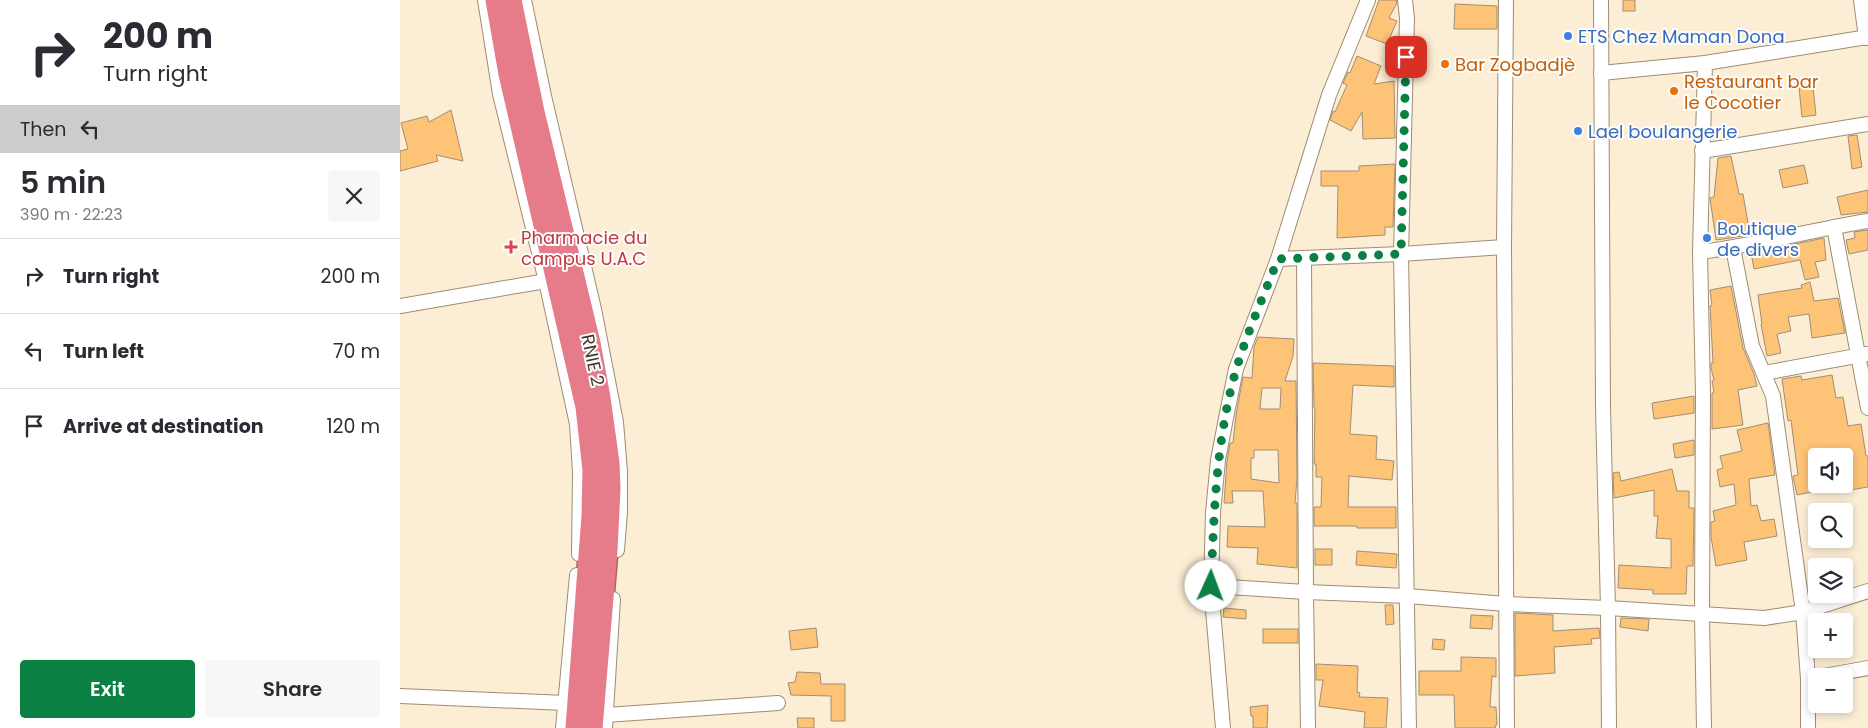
<!DOCTYPE html>
<html lang="en">
<head>
<meta charset="utf-8">
<style>
  body { margin:0; font-family:Poppins,sans-serif; background:#f7f7f7; color:#2b2b33; height:100vh; display:flex; flex-direction:column; font-size:19px; white-space:nowrap }
  * { box-sizing:border-box; margin:0 }
  p { font-size:16px; color:#7c7c81 }
  .icon { flex:none; width:28px; height:28px; fill:none; stroke:currentColor; stroke-width:2; stroke-linecap:round; stroke-linejoin:round }
  .map { position:relative; flex:1; overflow:hidden }
  .drawer { display:flex; flex-direction:column; background:#fff; width:400px }
  .drawer>* { flex:none }
  .hud { background:#fff; color:#2b2b33; overflow:hidden }
  .buttons { position:absolute; left:1408px; top:448px; display:grid; gap:10px }
  .buttons a { display:grid; place-items:center; width:45px; height:45px; border-radius:5px; background:#fff; box-shadow:0 2px 8px #0003; font-size:25px }
  .pin { position:absolute; display:grid; place-items:center; width:42px; height:42px; color:#fff; margin:-21px; border-radius:10px; box-shadow:0 2px 8px #0006 }
  .me { position:absolute; width:55px; margin:-28px; rotate:2deg; stroke-linejoin:round; filter:drop-shadow(0 0 4px #0008) }
  .turn { display:flex; align-items:center; gap:18px; height:105px; padding:0 20px; font-size:22px }
  .turn .icon { width:65px; height:65px; stroke-width:2.5 }
  .turn b { display:block; font-size:35px; line-height:42px }
  .then { display:flex; align-items:center; height:48px; padding:0 20px; background:#0003; gap:10px; font-size:19px }
  .round { display:grid; place-items:center; flex:none; width:52px; height:52px; border-radius:5px; background:#f7f7f7 }
  .overview { display:flex; align-items:center; justify-content:space-between; height:85px; padding:0 20px }
  h1 { font-size:30px; font-weight:600; line-height:38px }
  .primary-button { display:flex; gap:10px; margin-top:auto; padding:10px 20px }
  .primary-button a { flex:1; height:58px; border-radius:5px; background:#0b8043; color:#fff; font-size:20px; font-weight:600; line-height:58px; text-align:center }
  .primary-button a+a { background:#f7f7f7; color:#2b2b33 }
  ul { padding:0; list-style:none }
  li { display:flex; align-items:center; gap:15px; height:75px; padding:0 20px; border-top:1px solid #e1e1e2 }
  li div { flex:1 }
  li b { display:block; font-size:19px }
  li em { font-style:normal }
  main { display:flex; flex:1; min-height:0 }
  .map>svg:first-child { display:block }
  .building { fill:#fdc376; stroke:#a38e74; fill-rule:evenodd }
  .lines { fill:none; stroke-linecap:round; stroke-linejoin:round }
  .minor-casing { stroke:#9e8d71; stroke-width:16 }
  .highway-casing { stroke:#ad656a; stroke-width:24 }
  .minor { stroke:#fff; stroke-width:14 }
  .highway { stroke:#e67b8a; stroke-width:21 }
  .route { stroke:#0b8043; stroke-width:9; stroke-dasharray:0 16.2 }
  .shop-dot { fill:#3f7fe0; stroke:#fdfdfd; stroke-width:2 }
  .food-dot { fill:#e8710a; stroke:#fdfdfd; stroke-width:2 }
  .health-dot { fill:#e0444e; stroke:#fdfdfd; stroke-width:2 }
  .labels { text-anchor:middle; dominant-baseline:central; stroke-width:4; stroke-linejoin:round; paint-order:stroke }
  .shop-label { font-size:18px; fill:#366cbe; stroke:#fdfdfd; text-anchor:start }
  .food-label { font-size:18px; fill:#c56008; stroke:#fdfdfd; text-anchor:start }
  .health-label { font-size:18px; fill:#be3a42; stroke:#fdfdfd; text-anchor:start }
  .street-label { font-size:18px; fill:#423b2f; stroke:#fdfdfd }
</style>
</head>
<body>
<main>
<section class="drawer">
<div class="hud">
<div class="turn"><svg class="icon" aria-label="right" viewBox="0 0 24 24"><path d="M7 20v-9h11M14 6l5 5-5 5"/></svg><div><b>200 m</b>Turn right</div></div>
<div class="then">Then<svg class="icon" aria-label="left" viewBox="0 0 24 24"><path d="M17 20v-9H6M10 6l-5 5 5 5"/></svg></div>
</div>
<div class="overview"><div><h1>5 min</h1><p>390 m · 22:23</p></div><a class="round"><svg class="icon" aria-label="close" viewBox="0 0 24 24"><path d="M6 6l12 12M18 6L6 18"/></svg></a></div>
<ul>
<li><svg class="icon" aria-label="right" viewBox="0 0 24 24"><path d="M7 20v-9h11M14 6l5 5-5 5"/></svg><div><b>Turn right</b></div><em>200 m</em></li>
<li><svg class="icon" aria-label="left" viewBox="0 0 24 24"><path d="M17 20v-9H6M10 6l-5 5 5 5"/></svg><div><b>Turn left</b></div><em>70 m</em></li>
<li><svg class="icon" aria-label="arrive" viewBox="0 0 24 24"><path d="M6 21V4h12l-3 4 3 4H6"/></svg><div><b>Arrive at destination</b></div><em>120 m</em></li>
</ul>
<div class="primary-button"><a>Exit</a><a>Share</a></div>
</section>
<div class="map">
<svg width="1468" height="728" viewBox="0 0 1468 728">
  <rect width="100%" height="100%" fill="#fceed5"/>
  <g class="building">
    <polygon points="979,0 996,0 997,3 989,18 997,21 987,44 966,36"/>
    <rect x="1223" y="0" width="12" height="11"/>
    <polygon points="1055,4 1097,6 1097,29 1054,29"/>
    <polygon points="957,56 981,66 974,84 994,81 995,138 963,139 962,112 951,131 930,120 933,111 935,112 947,85 943,83 948,72 950,73"/>
    <polygon points="1413,87 1416,115 1402,117 1399,88"/>
    <polygon points="51,110 63,161 36,155 38,161 0,171 0,151 8,149 1,123 27,116 29,122"/>
    <polygon points="1457,135 1462,167 1452,169 1448,136"/>
    <polygon points="1331,156 1339,194 1343,194 1350,235 1316,240 1310,198 1314,197 1318,158"/>
    <polygon points="995,164 993,227 985,227 985,235 937,238 938,186 921,186 921,171 959,171 959,166"/>
    <polygon points="1404,165 1408,183 1383,188 1379,170"/>
    <polygon points="1468,190 1468,212 1441,215 1437,197"/>
    <polygon points="1468,230 1468,250 1449,254 1446,240 1455,238 1454,232"/>
    <polygon points="1424,238 1426,260 1415,262 1419,277 1405,280 1400,260 1354,269 1351,253"/>
    <polygon points="1410,282 1414,301 1438,298 1445,333 1412,338 1409,314 1388,317 1391,331 1377,334 1381,353 1367,356 1361,324 1362,324 1358,295 1402,288 1401,285"/>
    <polygon points="1331,286 1343,348 1354,374 1357,386 1338,390 1343,425 1312,429 1312,393 1314,392 1312,381 1314,380 1311,368 1311,363 1313,363 1310,306 1312,305 1310,290"/>
    <path d="M858 337 894 339 893 356 885 381H896L897 478 895 503H897V568L857 564 858 548 827 547 828 526 865 527 863 491H832L833 503H824L827 461 830 443H833L836 415 843 377 852 378 854 347ZM862 388H881L880 409H860ZM854 450H878L879 483 851 479V458H854Z"/>
    <polygon points="913,363 994,366 994,387 953,385 950,434 977,436 976,459 994,461 992,480 949,476 948,507 996,507 996,528 957,528 957,526 914,526 914,507 921,507 922,477 916,477 916,464 914,464 915,408 914,408"/>
    <polygon points="1432,375 1436,398 1443,397 1448,426 1461,424 1466,456 1468,456 1468,487 1444,491 1444,456 1416,456 1416,491 1397,495 1393,476 1398,475 1391,420 1388,421 1382,379 1401,376 1402,380"/>
    <polygon points="1294,396 1294,413 1254,419 1252,403"/>
    <polygon points="1368,423 1375,475 1349,479 1351,506 1357,505 1361,521 1374,519 1377,536 1344,542 1347,560 1316,566 1311,537 1311,522 1315,521 1313,511 1336,505 1334,484 1320,487 1317,470 1323,468 1320,456 1342,451 1337,430"/>
    <polygon points="1294,440 1294,455 1275,458 1273,444"/>
    <polygon points="1272,469 1277,491 1289,491 1289,508 1294,508 1293,566 1287,566 1286,594 1253,594 1253,590 1218,588 1219,565 1271,568 1271,539 1256,538 1258,516 1254,516 1254,490 1214,498 1213,473 1219,472 1221,481"/>
    <rect x="915" y="549" width="17" height="16"/>
    <polygon points="957,551 997,554 996,568 956,565"/>
    <polygon points="985,605 993,605 994,624 986,625"/>
    <polygon points="824,608 846,610 846,619 823,617"/>
    <polygon points="1115,613 1153,615 1153,631 1199,628 1200,638 1191,639 1192,644 1154,647 1155,673 1115,676"/>
    <polygon points="1071,615 1093,616 1092,629 1070,628"/>
    <polygon points="1221,618 1249,619 1248,631 1220,627"/>
    <polygon points="416,628 418,647 391,650 389,631"/>
    <rect x="863" y="629" width="35" height="14"/>
    <polygon points="1033,639 1045,640 1044,650 1032,649"/>
    <polygon points="1061,657 1096,658 1096,677 1092,676 1090,707 1096,707 1097,725 1096,725 1095,728 1055,728 1054,695 1019,695 1019,671 1061,671"/>
    <polygon points="916,664 958,666 957,692 960,693 959,697 988,698 986,728 964,728 965,712 919,706 923,680 916,680"/>
    <polygon points="397,672 420,673 421,684 445,684 445,721 431,721 431,696 391,695 388,683 395,682"/>
    <polygon points="868,705 867,728 853,728 853,716 851,716 850,707"/>
    <polygon points="397,718 414,718 414,728 398,728"/>
  </g>
  <g class="lines">
    <defs>
      <g id="minor">
        <polyline points="85,0 100,94 146,281 177,424 180,472 179,554"/>
        <polyline points="124,0 144,96 194,309 216,422 220,472 220,512 217,550"/>
        <polyline points="1005,0 1007,18 1001,254 1009,728"/>
        <polyline points="1106,0 1104,247 1107,728"/>
        <polyline points="1201,0 1203,407 1208,608 1209,728"/>
        <polyline points="1461,0 1466,38"/>
        <polyline points="1201,73 1305,63 1468,37"/>
        <polyline points="1302,151 1468,124"/>
        <polyline points="1434,227 1468,408"/>
        <polyline points="1333,248 1352,346 1373,396 1403,612 1408,679 1408,728"/>
        <path d="M1300 252C1357 245 1412 230 1468 221"/>
        <polyline points="904,258 906,592 908,728"/>
        <polyline points="878,259 1001,254 1104,247"/>
        <polyline points="0,306 146,281"/>
        <polyline points="1364,373 1467,354"/>
        <polyline points="811,586 906,592 1007,596 1106,604 1208,608 1364,618 1403,612 1468,591"/>
        <polyline points="1424,676 1468,668"/>
        <polyline points="0,696 166,703"/>
        <polyline points="206,715 378,703"/>
        <polyline points="163,728 177,575"/>
        <polyline points="205,728 213,599"/>
        <polyline points="823,728 811,586 813,513 818,460 827,413 836,369 878,259 929,95 968,0"/>
        <polyline points="1304,728 1302,615 1303,394 1300,252 1305,63"/>
      </g>
      <g id="highway">
        <polyline points="96,0 109,74 186,407 193,470 192,516 176,728"/>
        <polyline points="111,0 134,112 190,343 200,398 209,463 210,489 207,550 192,728"/>
      </g>
    </defs>
    <use href="#minor" class="minor-casing"/>
    <use href="#highway" class="highway-casing"/>
    <use href="#minor" class="minor"/>
    <use href="#highway" class="highway"/>
  </g>
  <g class="lines">
    <path class="route" d="M811 586C814 513 816 440 836 370 847 333 864 295 878 259L1001 254 1006 57"/>
  </g>
  <g class="shop-dot">
    <circle cx="1168" cy="36" r="5"/>
    <circle cx="1178" cy="131" r="5"/>
    <circle cx="1307" cy="238" r="5"/>
  </g>
  <g class="food-dot">
    <circle cx="1045" cy="64" r="5"/>
    <circle cx="1274" cy="91" r="5"/>
  </g>
  <path class="health-dot" d="M108.5 239.5h5v5h5v5h-5v5h-5v-5h-5v-5h5z"/>
  <g class="labels">
    <g class="shop-label">
      <text x="1178" y="36">ETS Chez Maman Dona</text>
      <text x="1188" y="131">Lael boulangerie</text>
      <text x="1317" y="228">Boutique<tspan x="1317" dy="21">de divers</tspan></text>
    </g>
    <g class="food-label">
      <text x="1055" y="64">Bar Zogbadjè</text>
      <text x="1284" y="81">Restaurant bar<tspan x="1284" dy="21">le Cocotier</tspan></text>
    </g>
    <g class="health-label">
      <text x="121" y="237">Pharmacie du<tspan x="121" dy="21">campus U.A.C</tspan></text>
    </g>
    <g class="street-label">
      <text transform="translate(193 360) rotate(78)">RNIE 2</text>
    </g>
  </g>
</svg>
<div class="buttons">
<a><svg class="icon" aria-label="sound" viewBox="0 0 24 24"><path d="M4 9h4l5-4v14l-5-4H4zM17 9q2 3 0 6"/></svg></a>
<a><svg class="icon" aria-label="search" viewBox="0 0 24 24"><circle cx="10" cy="10" r="6"/><path d="M15 15l6 6"/></svg></a>
<a><svg class="icon" aria-label="layers" viewBox="0 0 24 24"><path d="M12 4l9 5-9 5-9-5zM3 14l9 5 9-5"/></svg></a>
<a>+</a>
<a>−</a>
</div>
<div class="pin" style="left:1006px;top:57px;background:#d93025"><svg class="icon" aria-label="arrive" viewBox="0 0 24 24"><path d="M6 21V4h12l-3 4 3 4H6"/></svg></div>
<svg class="me" style="left:811px;top:586px" viewBox="-20 -20 40 40"><circle r="19" fill="#fff"/><path d="M0-13L10 11 0 6-10 11z" fill="#0b8043"/></svg>
</div>
</main>
</body>
</html>
